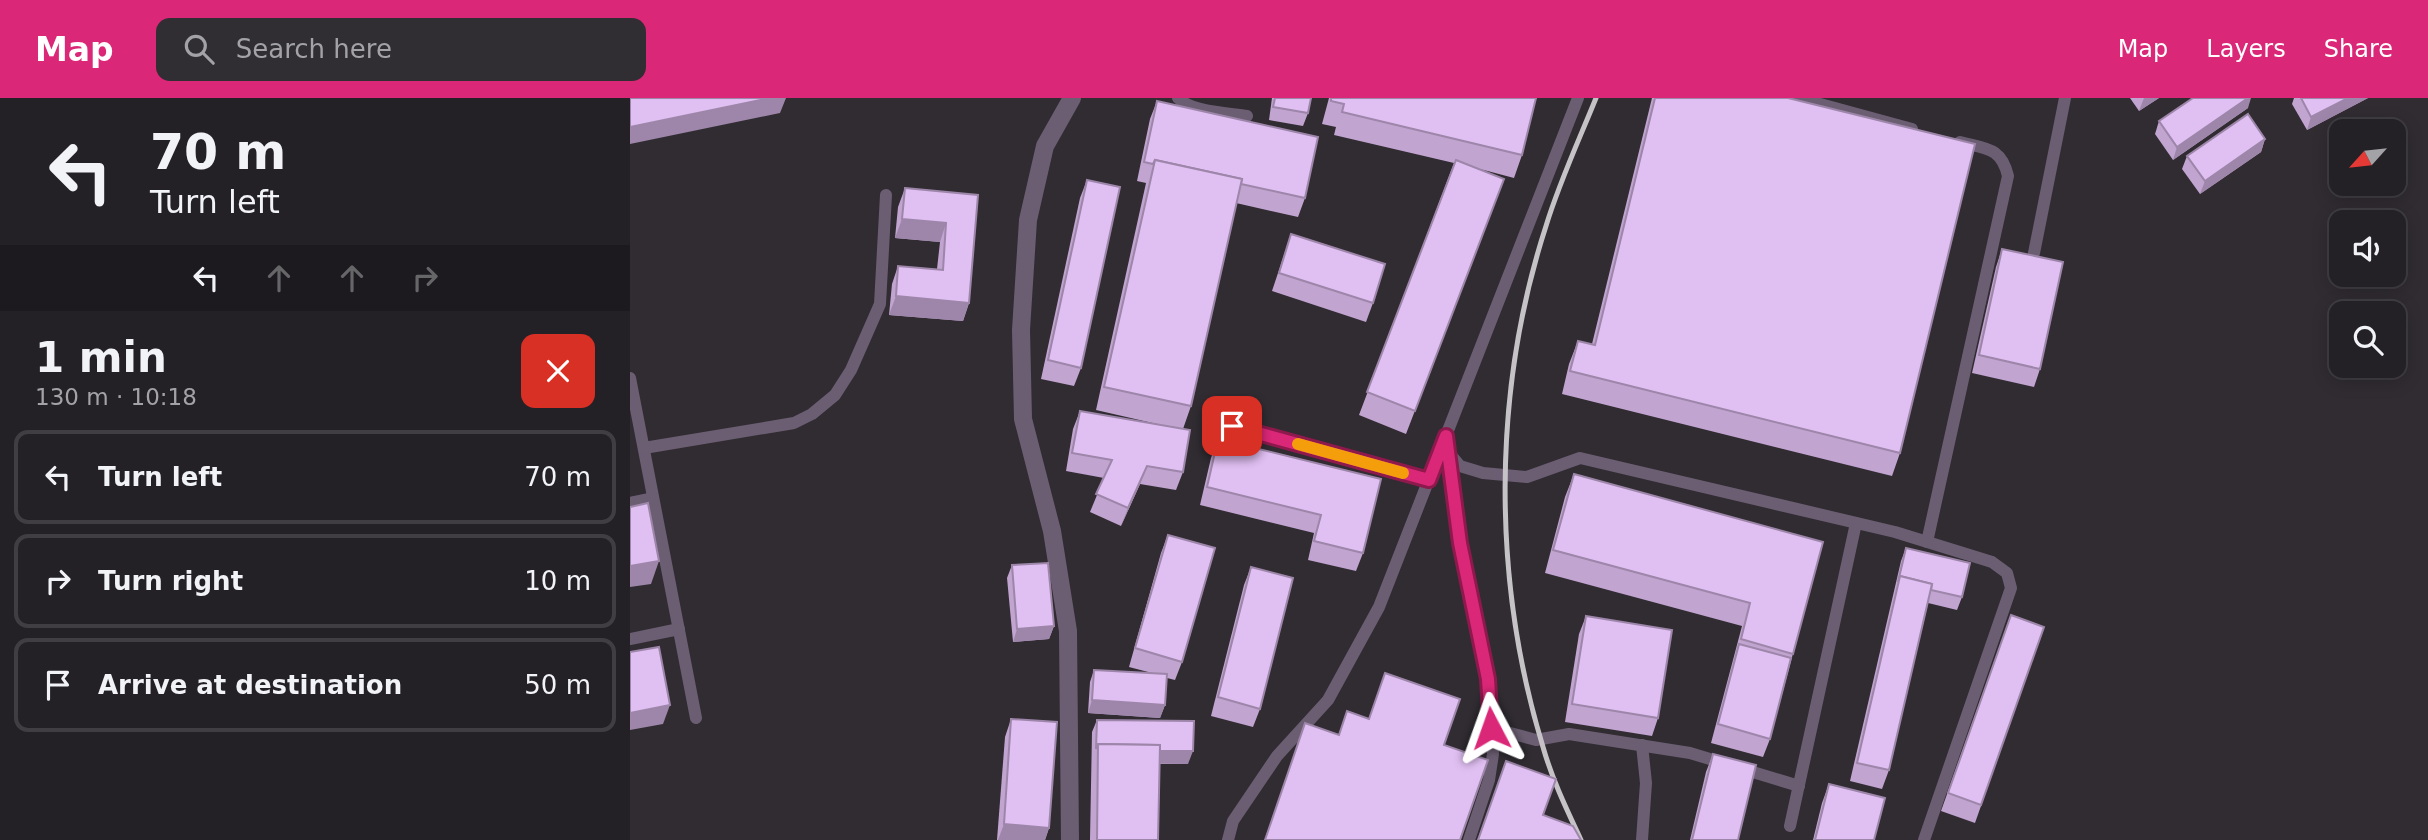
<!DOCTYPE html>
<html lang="en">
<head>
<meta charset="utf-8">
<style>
  body { margin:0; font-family:"DejaVu Sans",sans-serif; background:#302e32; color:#f1f3f6; height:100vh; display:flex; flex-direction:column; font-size:26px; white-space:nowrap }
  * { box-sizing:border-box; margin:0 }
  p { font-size:23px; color:#a3a3a7 }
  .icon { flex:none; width:38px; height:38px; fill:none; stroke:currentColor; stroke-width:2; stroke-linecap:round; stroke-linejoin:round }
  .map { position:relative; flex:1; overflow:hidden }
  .panel { display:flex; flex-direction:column; background:#242126; width:630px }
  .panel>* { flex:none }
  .guide { background:#242126; color:#f1f3f6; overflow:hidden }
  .needle { width:46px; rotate:243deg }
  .fabs { position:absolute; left:1699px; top:21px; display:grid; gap:14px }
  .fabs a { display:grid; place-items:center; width:77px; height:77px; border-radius:14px; background:#242126; box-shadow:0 4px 18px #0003,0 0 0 2px #413e43; font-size:35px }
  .pin { position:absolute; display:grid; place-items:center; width:60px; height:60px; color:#fff; margin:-30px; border-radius:14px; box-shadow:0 4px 10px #0006 }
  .me { position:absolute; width:77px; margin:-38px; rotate:356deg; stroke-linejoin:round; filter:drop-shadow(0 0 5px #0008) }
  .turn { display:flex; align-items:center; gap:24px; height:147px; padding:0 35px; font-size:32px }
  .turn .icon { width:91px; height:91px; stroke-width:2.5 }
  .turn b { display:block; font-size:49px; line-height:60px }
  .lanes { display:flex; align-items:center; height:66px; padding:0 35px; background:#0003; justify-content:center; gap:35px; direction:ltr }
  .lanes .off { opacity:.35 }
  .round { display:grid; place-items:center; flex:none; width:74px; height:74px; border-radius:14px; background:#302e32 }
  .head { display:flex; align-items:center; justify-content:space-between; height:119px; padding:0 35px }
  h1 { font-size:42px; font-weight:800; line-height:52px }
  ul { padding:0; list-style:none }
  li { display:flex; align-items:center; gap:21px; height:94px; margin:0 14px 10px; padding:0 21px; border:4px solid #413e43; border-radius:14px }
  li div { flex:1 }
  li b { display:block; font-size:26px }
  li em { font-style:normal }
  header { display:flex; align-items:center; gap:42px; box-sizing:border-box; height:98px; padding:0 35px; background:#db2777; color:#fff }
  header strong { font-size:33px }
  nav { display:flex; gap:38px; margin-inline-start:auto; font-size:24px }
  .search { width:490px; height:63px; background:#302e32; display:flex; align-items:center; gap:18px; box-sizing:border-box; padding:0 24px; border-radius:14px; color:#a3a3a7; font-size:26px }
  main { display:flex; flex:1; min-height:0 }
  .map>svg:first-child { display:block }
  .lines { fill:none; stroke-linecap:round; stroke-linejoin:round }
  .lane { stroke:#6b5e72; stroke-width:12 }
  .street { stroke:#6b5e72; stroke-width:18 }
  .rail { stroke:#c6c3c7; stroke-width:5 }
  .wall { fill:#c1a4d0 }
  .shaded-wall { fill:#9d86a9 }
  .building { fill:#e0bff2; stroke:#9d86a9; stroke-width:2 }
  .route-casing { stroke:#8e194d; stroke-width:18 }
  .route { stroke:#db2777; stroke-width:12 }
  .slow { stroke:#f59e0b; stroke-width:12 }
</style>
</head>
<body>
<header>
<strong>Map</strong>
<div class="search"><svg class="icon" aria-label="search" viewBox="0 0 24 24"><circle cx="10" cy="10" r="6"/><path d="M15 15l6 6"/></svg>Search here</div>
<nav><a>Map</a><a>Layers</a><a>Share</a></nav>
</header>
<main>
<section class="panel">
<div class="guide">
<div class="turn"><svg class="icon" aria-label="left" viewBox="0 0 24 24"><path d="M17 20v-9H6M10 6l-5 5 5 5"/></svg><div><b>70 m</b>Turn left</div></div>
<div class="lanes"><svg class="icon" aria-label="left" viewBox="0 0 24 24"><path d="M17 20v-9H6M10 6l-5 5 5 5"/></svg><svg class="icon off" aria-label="ahead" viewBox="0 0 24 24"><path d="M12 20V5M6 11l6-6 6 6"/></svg><svg class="icon off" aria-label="ahead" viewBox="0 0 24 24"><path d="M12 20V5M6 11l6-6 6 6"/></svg><svg class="icon off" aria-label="right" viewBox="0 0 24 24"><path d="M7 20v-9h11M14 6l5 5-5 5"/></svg></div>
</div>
<div class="head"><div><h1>1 min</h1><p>130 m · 10:18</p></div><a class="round" style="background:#d93025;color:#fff"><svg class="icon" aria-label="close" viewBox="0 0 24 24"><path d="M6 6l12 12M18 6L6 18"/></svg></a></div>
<ul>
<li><svg class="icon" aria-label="left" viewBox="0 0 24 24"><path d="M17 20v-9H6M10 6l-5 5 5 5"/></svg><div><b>Turn left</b></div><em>70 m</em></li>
<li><svg class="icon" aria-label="right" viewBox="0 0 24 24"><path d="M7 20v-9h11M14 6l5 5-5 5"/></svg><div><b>Turn right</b></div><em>10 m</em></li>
<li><svg class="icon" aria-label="arrive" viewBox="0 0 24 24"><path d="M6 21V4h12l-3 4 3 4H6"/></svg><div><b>Arrive at destination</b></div><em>50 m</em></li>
</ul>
</section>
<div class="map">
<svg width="1798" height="742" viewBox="0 0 1798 742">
  <rect width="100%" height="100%" fill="#302c32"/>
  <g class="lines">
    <g class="lane">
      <path d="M548 0C561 14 599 15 617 18"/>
      <polyline points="1168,0 1282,31"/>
      <polyline points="1404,155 1435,0"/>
      <polyline points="0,280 66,620"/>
      <polyline points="602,328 799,382"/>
      <polyline points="14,350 164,325 182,316 205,297 221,272 250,206 256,97"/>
      <polyline points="818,354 830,368 853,375 897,379 950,360 1265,434 1362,464 1377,475 1381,490 1294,742"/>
      <polyline points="818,354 830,445 858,581 863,656 859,682 839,742"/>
      <polyline points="0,405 23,400"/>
      <path d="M1297 444 1378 78C1371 49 1356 51 1330 44"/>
      <polyline points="0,541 49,531"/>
      <polyline points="861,630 906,642 939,636 1060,655 1169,688"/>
      <polyline points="1160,728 1226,425"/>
      <polyline points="598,742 603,723 647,658 698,602 749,509 948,0"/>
      <polyline points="1012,742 1016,685 1012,647"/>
    </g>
    <polyline class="street" points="440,742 438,533 422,433 393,321 391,232 398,122 415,48 442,0"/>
    <path class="rail" d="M951 742C937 712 922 681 913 649 862 482 862 294 916 128 929 85 949 42 966 0"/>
  </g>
  <g class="wall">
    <polygon points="642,0 681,0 678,15 673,28 639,22"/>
    <polygon points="699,0 906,0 892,57 884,80 850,71 874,81 776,336 729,317 824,65 704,37 706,29 692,26"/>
    <polygon points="1022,0 1158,0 1270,355 1262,378 932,296 939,266 948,243 962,246"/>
    <polygon points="1500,0 1529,0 1509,13"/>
    <polygon points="1664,0 1738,0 1677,32 1662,6"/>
    <polygon points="527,3 675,100 668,119 606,105 561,308 553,331 553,374 546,392 510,386 491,428 460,414 474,380 436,373 443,331 450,313 540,329 466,312 516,85 507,83 520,21"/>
    <polygon points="1618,10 1543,62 1525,36 1529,23"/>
    <polygon points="1635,41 1631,54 1570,96 1552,71 1557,58"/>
    <polygon points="457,82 451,270 444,288 411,281 450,100"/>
    <polygon points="275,90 348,97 339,205 333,223 259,217 262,186 268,168 307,171 310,144 265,140 268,109"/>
    <polygon points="661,136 743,205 736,224 642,193"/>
    <polygon points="1372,151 1410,271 1404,289 1342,275 1366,169"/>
    <polygon points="588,341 751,381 733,455 726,473 678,462 684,435 570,407 581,360"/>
    <polygon points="944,376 1193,444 1140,641 1133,659 1081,645 1112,528 915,475 935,399"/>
    <polygon points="538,437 552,564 545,582 537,580 535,607 530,620 458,615 460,584 464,572 522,575 499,569 531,455"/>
    <polygon points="1276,450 1332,499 1327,512 1298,505 1259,672 1252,691 1220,683 1271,463"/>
    <polygon points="382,467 424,528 419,541 383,544 377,480"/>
    <polygon points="621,469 630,611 623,629 581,618 614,487"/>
    <polygon points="1381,517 1414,529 1345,725 1311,713"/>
    <polygon points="956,518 1028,620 1022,638 935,624 949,536"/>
    <polygon points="381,621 419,730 415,742 367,742 375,639"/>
    <polygon points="467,622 558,666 530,666 528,742 460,742 462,634"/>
    <polygon points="1083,656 1108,742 1060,742 1076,674"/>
    <polygon points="1199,686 1244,742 1183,742 1192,705"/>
  </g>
  <g class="shaded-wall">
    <polygon points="140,0 156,0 150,15 0,46 0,29"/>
    <polygon points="1514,0 1529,0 1509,13"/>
    <polygon points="1618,0 1621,0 1618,10 1543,62 1547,49"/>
    <polygon points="1718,0 1738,0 1677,32 1681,19"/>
    <polygon points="1635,41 1631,54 1570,96 1575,83"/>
    <polygon points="272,121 316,125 310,144 265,140"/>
    <polygon points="266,198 339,205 333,223 259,217"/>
    <polygon points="517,368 510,386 491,428 498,410"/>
    <polygon points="29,463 21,486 0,489 0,468"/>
    <polygon points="424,528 419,541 383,544 387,531"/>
    <polygon points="462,602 535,607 530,620 458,615"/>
    <polygon points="40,607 33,626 0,632 0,615"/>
    <polygon points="468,652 563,653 558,666 468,665"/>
    <polygon points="374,726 419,730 415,742 368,742"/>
  </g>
  <g class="building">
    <polygon points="0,0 140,0 0,29"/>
    <polygon points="645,0 681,0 678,15 643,9"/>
    <polygon points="701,0 906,0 892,57 712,14 714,6 701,3"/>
    <polygon points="1025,0 1158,0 1345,46 1270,355 940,273 948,243 965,247"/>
    <polygon points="1563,0 1618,0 1547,49 1529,23"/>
    <polygon points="1671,0 1718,0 1681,19"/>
    <polygon points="527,3 688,39 675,100 611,86 612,81 525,62 523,66 514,64"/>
    <polygon points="1618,16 1635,41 1575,83 1557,58"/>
    <polygon points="525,62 612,81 561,308 474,289"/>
    <polygon points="826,62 874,81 785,313 737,294"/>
    <polygon points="457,82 490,89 451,270 418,262"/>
    <polygon points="275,90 348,97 339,205 266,198 268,168 313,172 316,125 272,121"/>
    <polygon points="661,136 755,166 743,205 649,175"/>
    <polygon points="1372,151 1433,164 1410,271 1349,257"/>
    <polygon points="450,313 560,332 553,374 517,368 498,410 466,396 482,362 442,355"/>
    <polygon points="588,341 751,381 733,455 684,443 691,417 577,389"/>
    <polygon points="944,376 1193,444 1163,556 1111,541 1120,505 923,452"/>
    <polygon points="18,405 29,463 0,468 0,409"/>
    <polygon points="538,437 585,450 552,564 505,550"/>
    <polygon points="1276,450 1340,465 1332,499 1301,492 1302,486 1270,478 1268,484"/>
    <polygon points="418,465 424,528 387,531 382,467"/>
    <polygon points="621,469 663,480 630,611 588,599"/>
    <polygon points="1270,478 1302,486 1259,672 1227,665"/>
    <polygon points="1381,517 1414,529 1351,707 1318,695"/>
    <polygon points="956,518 1042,532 1028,620 942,606"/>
    <polygon points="1109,546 1161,560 1140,641 1088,626"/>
    <polygon points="29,549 40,607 0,615 0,554"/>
    <polygon points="464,572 537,576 535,607 462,602"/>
    <polygon points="755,575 830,601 814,647 858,662 830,742 635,742 675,625 709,637 717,613 739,621"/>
    <polygon points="381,621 427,624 419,730 374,726"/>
    <polygon points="467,622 564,623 563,653 530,653 530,647 468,646 466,651"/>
    <polygon points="468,646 530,647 528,742 467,742"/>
    <polygon points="1083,656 1126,667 1108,742 1062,742"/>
    <polygon points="876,663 926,681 913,717 943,728 951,742 848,742"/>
    <polygon points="1199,686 1255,700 1244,742 1185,742"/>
  </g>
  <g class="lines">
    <defs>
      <polyline id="route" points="602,328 799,382 816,338 830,445 858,581 861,630"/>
    </defs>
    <use href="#route" class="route-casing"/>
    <use href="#route" class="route"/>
    <polyline class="slow" points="668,346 773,375"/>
  </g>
</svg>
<div class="fabs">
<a><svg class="needle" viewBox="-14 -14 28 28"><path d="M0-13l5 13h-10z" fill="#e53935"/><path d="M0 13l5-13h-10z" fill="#a3a3a7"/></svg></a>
<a><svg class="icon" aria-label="sound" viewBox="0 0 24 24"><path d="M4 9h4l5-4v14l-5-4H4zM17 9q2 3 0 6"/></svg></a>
<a><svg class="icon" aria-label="search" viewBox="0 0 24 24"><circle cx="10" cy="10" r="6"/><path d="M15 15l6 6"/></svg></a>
</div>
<div class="pin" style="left:602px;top:328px;background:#d93025"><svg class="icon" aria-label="arrive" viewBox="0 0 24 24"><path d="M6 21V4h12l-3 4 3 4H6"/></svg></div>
<svg class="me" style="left:861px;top:630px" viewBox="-20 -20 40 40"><path d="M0-17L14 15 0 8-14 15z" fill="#db2777" stroke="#fff" stroke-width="4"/></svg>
</div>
</main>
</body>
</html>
